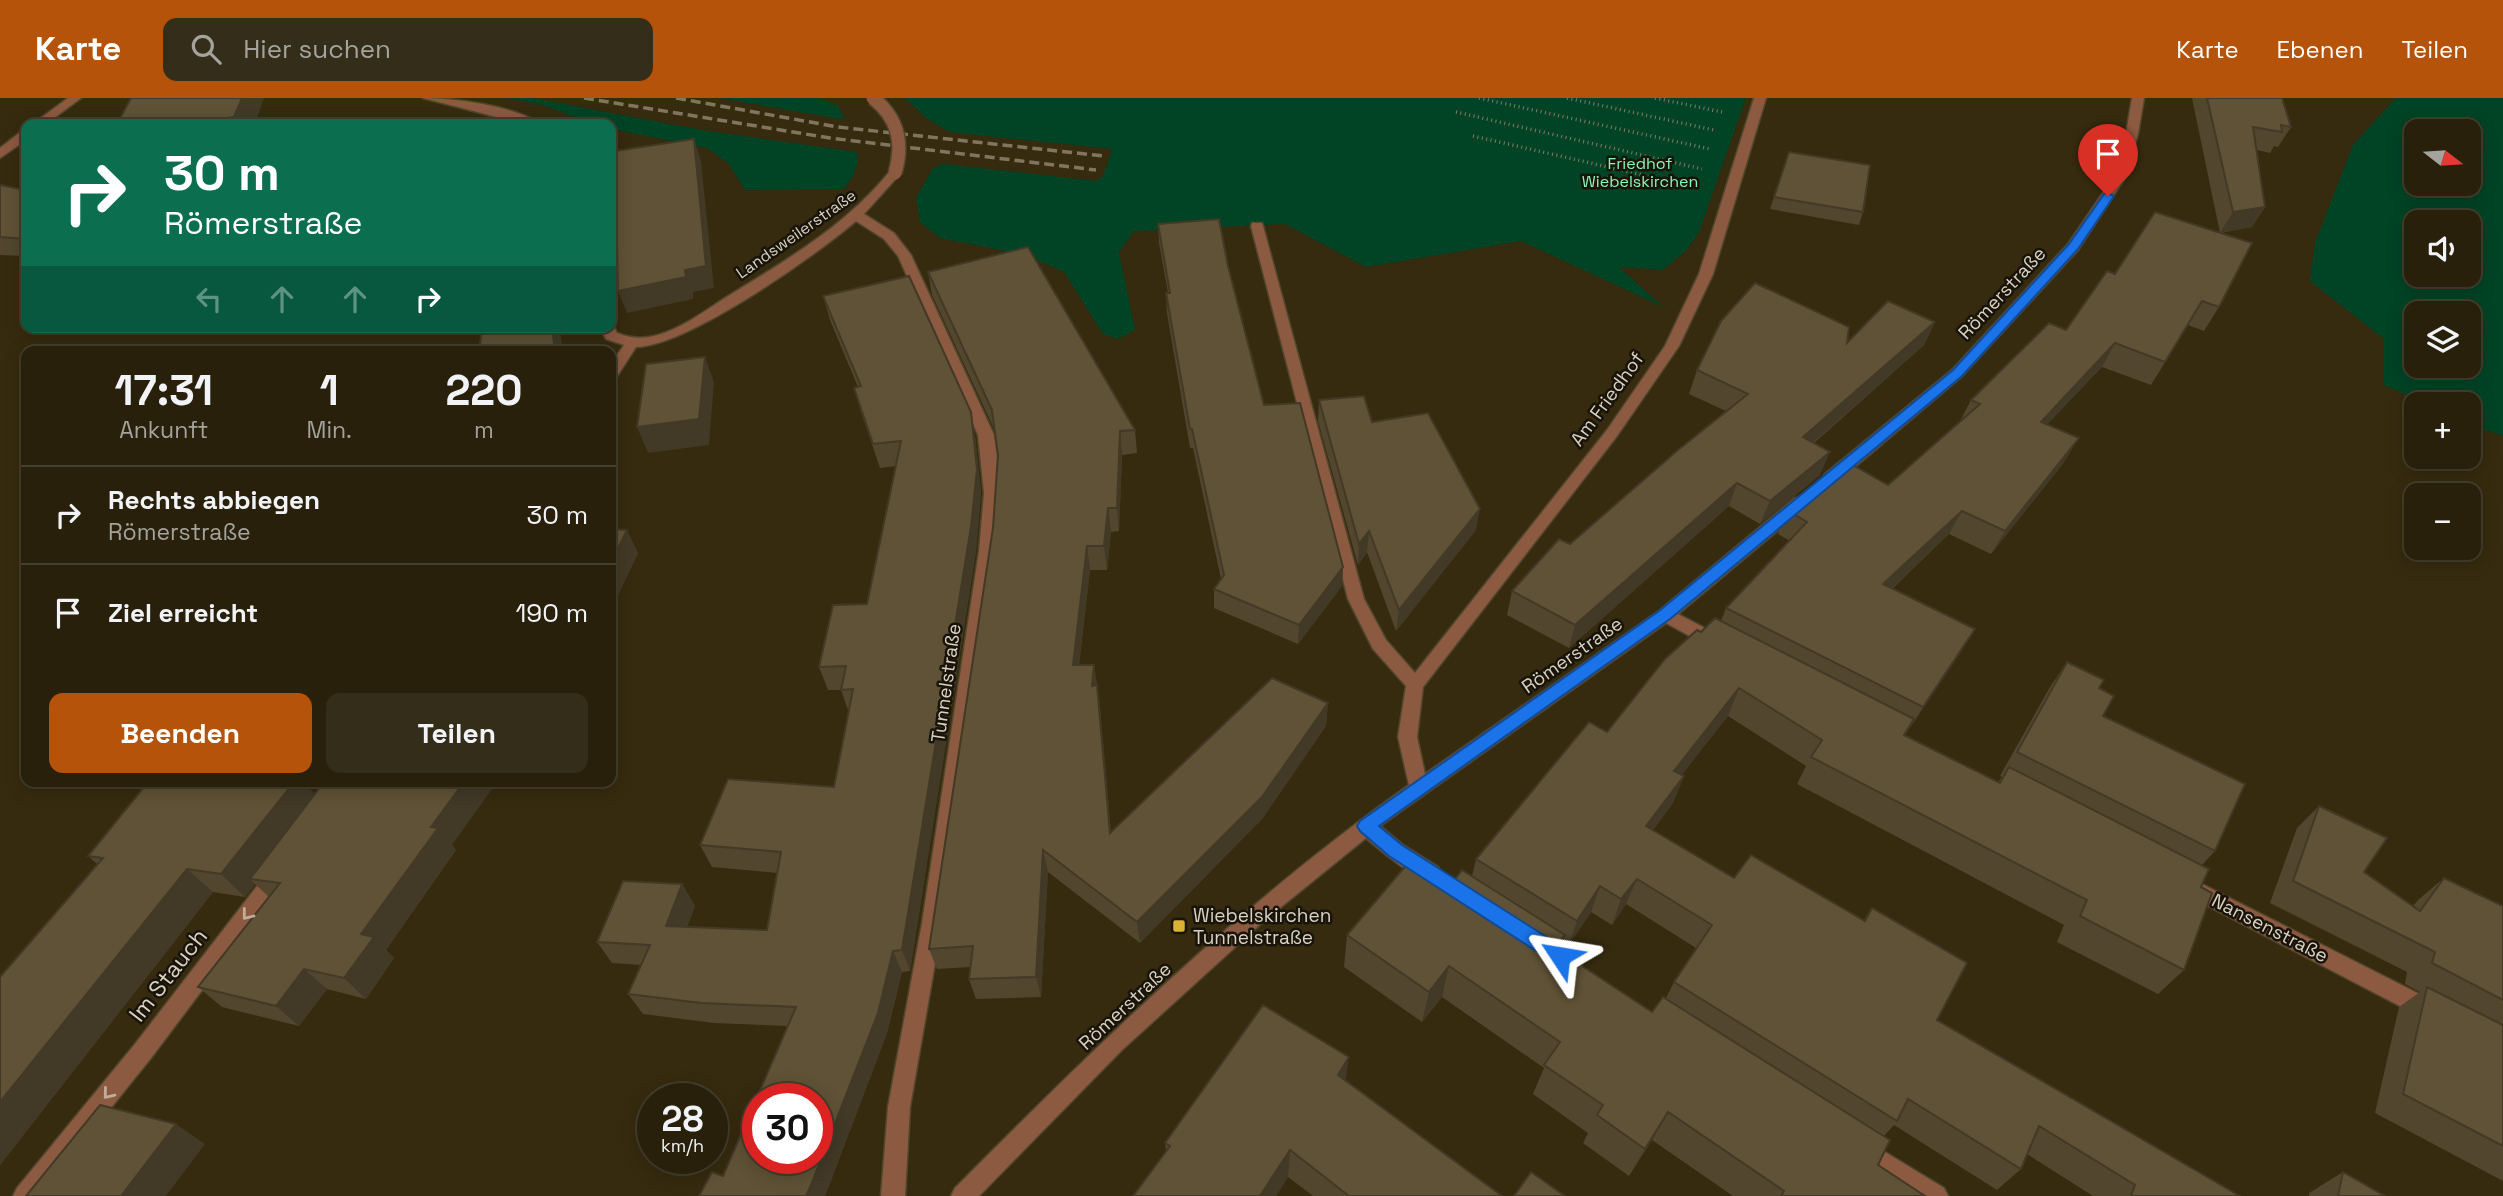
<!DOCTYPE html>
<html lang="de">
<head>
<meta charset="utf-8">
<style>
  body { margin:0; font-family:"Space Grotesk",sans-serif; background:#342d19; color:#f1f3f6; height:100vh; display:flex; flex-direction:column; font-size:26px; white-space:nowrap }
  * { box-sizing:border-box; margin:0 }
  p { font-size:23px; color:#a5a39d }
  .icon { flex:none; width:38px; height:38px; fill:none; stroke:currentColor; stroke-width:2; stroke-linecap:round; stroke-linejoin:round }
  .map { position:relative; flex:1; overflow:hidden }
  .sheet { position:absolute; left:21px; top:248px; width:595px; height:441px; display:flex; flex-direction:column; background:#28200b; border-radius:14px; box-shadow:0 4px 18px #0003,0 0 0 2px #443e2c }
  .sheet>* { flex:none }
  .hud { position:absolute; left:21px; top:21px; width:595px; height:214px; border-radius:14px; box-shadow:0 4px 18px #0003,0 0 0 2px #443e2c; background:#0b6e4f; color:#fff; overflow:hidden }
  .needle { width:46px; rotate:107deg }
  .buttons { position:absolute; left:2404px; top:21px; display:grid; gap:14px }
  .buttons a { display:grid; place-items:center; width:77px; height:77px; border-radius:14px; background:#28200b; box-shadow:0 4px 18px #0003,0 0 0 2px #443e2c; font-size:35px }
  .speed { position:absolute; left:637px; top:985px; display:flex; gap:14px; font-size:35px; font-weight:700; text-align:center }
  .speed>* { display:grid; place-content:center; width:91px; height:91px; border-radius:50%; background:#28200b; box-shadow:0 4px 18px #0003,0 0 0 2px #443e2c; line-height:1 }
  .speed small { font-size:18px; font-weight:400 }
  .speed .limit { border:10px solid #d22; background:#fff; color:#111 }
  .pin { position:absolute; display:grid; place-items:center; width:60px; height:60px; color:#fff; margin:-72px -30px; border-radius:50% 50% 50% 0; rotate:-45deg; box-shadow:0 0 7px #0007 }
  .pin .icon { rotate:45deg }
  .me { position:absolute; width:77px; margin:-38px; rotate:303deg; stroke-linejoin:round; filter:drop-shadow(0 0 5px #0008) }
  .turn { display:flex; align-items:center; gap:24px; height:147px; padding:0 28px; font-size:32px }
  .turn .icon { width:91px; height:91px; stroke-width:2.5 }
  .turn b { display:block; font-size:49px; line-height:60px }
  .lanes { display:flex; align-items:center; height:66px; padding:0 28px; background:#0003; justify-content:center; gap:35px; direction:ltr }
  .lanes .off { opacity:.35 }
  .eta { display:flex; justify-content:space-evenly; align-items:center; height:119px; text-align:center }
  .eta b { font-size:42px; font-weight:700; line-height:49px }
  .cta { display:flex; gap:14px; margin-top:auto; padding:14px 28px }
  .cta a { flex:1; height:80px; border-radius:14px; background:#b45309; color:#fff; font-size:28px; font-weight:700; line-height:80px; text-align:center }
  .cta a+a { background:#342d19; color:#f1f3f6 }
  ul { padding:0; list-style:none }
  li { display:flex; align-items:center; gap:21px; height:98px; padding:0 28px; border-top:2px solid #443e2c }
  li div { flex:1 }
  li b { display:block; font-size:26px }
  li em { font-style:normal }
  header { display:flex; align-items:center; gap:42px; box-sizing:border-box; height:98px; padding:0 35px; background:#b45309; color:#fff }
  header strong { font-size:33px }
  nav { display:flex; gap:38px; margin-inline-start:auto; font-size:24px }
  .search { width:490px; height:63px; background:#342d19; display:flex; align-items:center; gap:18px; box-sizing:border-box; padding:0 24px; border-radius:14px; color:#a5a39d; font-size:26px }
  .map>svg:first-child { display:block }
  .green { fill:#004325; fill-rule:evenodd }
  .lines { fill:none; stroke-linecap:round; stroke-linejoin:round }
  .minor-casing { stroke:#50462c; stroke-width:3 }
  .path { stroke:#847b65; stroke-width:3.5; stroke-dasharray:1 3.5; stroke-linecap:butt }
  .minor { fill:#8c5941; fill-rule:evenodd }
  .rail { stroke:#807660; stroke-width:3.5; stroke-dasharray:10 5; stroke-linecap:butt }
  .minor-bridge-casing { stroke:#50462c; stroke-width:16; stroke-linecap:butt }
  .minor-bridge { stroke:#8c5941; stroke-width:13 }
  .wall { fill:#52472e; fill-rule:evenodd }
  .shaded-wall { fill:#423926 }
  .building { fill:#5f5236; stroke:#423926; stroke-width:2; fill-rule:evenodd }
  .oneway { stroke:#c2ad9b }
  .route { fill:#1a73e8; stroke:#114b97; stroke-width:2 }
  .poi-dot { fill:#dbb233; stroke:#191409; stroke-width:2.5 }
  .labels { text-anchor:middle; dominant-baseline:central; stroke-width:5; stroke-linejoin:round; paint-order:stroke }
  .far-park-label { font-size:16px; fill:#87f8b6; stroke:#191409 }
  .far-street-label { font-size:16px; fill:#d9d1c2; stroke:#191409 }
  .street-label { font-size:19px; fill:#d9d1c2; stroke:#191409 }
  .poi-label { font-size:19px; fill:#d9d1c2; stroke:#191409; text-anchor:start }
  .near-street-label { font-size:23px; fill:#d9d1c2; stroke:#191409 }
</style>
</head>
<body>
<header>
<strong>Karte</strong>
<div class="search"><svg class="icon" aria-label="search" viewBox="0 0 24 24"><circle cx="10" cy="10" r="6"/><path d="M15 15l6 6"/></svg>Hier suchen</div>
<nav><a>Karte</a><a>Ebenen</a><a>Teilen</a></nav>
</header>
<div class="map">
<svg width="2503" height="1098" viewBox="0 0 2503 1098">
  <rect width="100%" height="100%" fill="#362b0f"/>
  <g class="green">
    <path d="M508 0H532L707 33 857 54C860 70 853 78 844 91L745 92 728 65 707 50 611 31V26H593L546 8Z"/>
    <polygon points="720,0 819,0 838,8 845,22"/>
    <polygon points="905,0 1746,0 1699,134 1687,152 1663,172 1619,169 1663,209 1521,143 1366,169 1285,126 1134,133 1119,154 1135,232 1118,241 1103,236 1064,174 1026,157 940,140 920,124 916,100 933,70 944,66 1096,83 1103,78 1112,51 950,34 927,21"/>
    <path d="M2396 0H2503V338L2469 326V306H2427L2384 287V241L2310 183 2315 145 2353 47ZM2469 33V86H2417V33ZM2417 124H2469V177H2417ZM2417 215H2469V268H2417Z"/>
  </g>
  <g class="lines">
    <defs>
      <g id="minor">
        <polygon points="68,0 81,0 46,26 33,26"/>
        <path d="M423 0C452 0 517 8 539 26H523Z"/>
        <path d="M1754 0H1766L1713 176 1679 248 1617 338 1423 589 1417 639 1425 676 1659 513 1795 400H1807L1809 404 1807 408 1678 516 1720 538 1723 543 1720 548H1708L1666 525 1380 728 1403 747 1438 769 1441 775 1438 781C1420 788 1380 752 1366 740L1264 823 1122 952 979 1098H951L955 1090C1098 946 1243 804 1409 687L1398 639 1406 588 1373 551 1348 501 1251 128 1252 125H1262L1263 128 1364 501 1386 542 1415 575 1607 332 1665 248 1699 176Z"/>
        <polygon points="2132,0 2144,0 2138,36 2125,80 2078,152 1962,278 1837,384 1825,384 1823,380 1825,376 1952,272 2068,146 2113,80 2126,36"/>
        <polygon points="22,33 26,33 26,42 0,60 0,50"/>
        <path d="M895 71 901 75 864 116 894 135 911 157 994 337 1000 381 995 453 942 825 910 1009 905 1098H881L888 1009 922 825 979 453 984 395 978 337 898 158 884 141 856 123C815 158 688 248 636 249L616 280 611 281V266L624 247 606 241 600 229H611L612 226 617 235C629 240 641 241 654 238 680 232 703 214 725 200 785 163 846 128 891 72Z"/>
        <polygon points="278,767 285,770 288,776 285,782 151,960 40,1098 13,1098 17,1090 135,946 271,770"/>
        <polygon points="2190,780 2437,905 2440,912 2437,919 2429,922 2421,919 2183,795 2180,789 2183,783"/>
        <polygon points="1862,1040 1944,1090 1948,1098 1915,1098 1854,1059 1850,1051 1854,1043"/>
      </g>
    </defs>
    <use href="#minor" class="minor-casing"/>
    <g class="path">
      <polyline points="1479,0 1710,51"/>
      <polyline points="1567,0 1714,32"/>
      <polyline points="1655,0 1722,14"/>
      <polyline points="1456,14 1702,71"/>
      <polyline points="1473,38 1695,89 1696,85"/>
    </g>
    <use href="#minor" class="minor"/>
    <g class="rail">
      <polyline points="584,0 830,40 1096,72"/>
      <polyline points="676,0 838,29 1104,58"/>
    </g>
    <defs>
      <path id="minor-bridge" d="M873 0C898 20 904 44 895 75"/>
    </defs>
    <use href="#minor-bridge" class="minor-bridge-casing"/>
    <use href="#minor-bridge" class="minor-bridge"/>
  </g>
  <g class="wall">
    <path d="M2192 0H2282L2291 29 2278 49 2274 48 2270 55 2257 52 2265 109 2252 129 2220 135 2219 209 2204 233 2188 227 2151 287 2102 269 2047 326 2065 363 1991 456 1949 436 1892 491 1961 554 1905 637 1998 684 2002 679 2000 678 2050 589 2067 564 2099 590 2103 618 2215 753 2202 767 2201 789 2184 872 2158 896 2057 844 2064 827 1797 686 1806 668 1728 618 1681 677 1684 678 1673 705 1653 732 1734 780 1864 822 1872 810 1937 922 2240 1098H2093L2027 1056 2021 1071 1997 1092 1894 1027 1884 1038 1878 1067 1925 1098H1733L1652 1042 1629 1078 1583 1045 1588 1035 1533 996 1544 970 1442 899 1422 924 1344 869 1347 837 1453 784 1472 778 1476 761 1607 634 1701 534 1721 523 1726 510 1790 443 1778 436 1787 412 1888 387 1960 323 1971 302 2066 232 2115 176 2220 135ZM1626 806 1696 850 1674 884 1666 900 1652 914 1559 853 1562 845 1568 848 1591 814 1612 827Z"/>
    <polygon points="1789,54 1863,114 1859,127 1770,111"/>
    <polygon points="0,87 26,92 26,158 0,157"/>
    <polygon points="1158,126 1228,168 1264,307 1343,469 1342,488 1298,546 1214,510 1214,491 1221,481 1193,350 1190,350 1167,215 1166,195 1168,195 1159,145"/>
    <polygon points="928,174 1135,332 1137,355 1122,357 1119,433 1111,434 1107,472 1090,472 1079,567 1094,567 1100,610 1111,734 1328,605 1326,628 1262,721 1140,845 1048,774 1041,899 976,901 969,881 971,869 937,871 929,851 993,430 998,357 995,333 932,197"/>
    <polygon points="823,198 975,338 981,395 976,453 910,873 902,874 887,935 825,1098 699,1098 723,1078 788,928 714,925 643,916 628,896 641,867 612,865 597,844 682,786 695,808 687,829 767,832 778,775 712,769 700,747 834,689 849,615 841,592 828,592 819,569 867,506 896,368 880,370 861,314 854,290 858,289 830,222"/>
    <polygon points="1935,224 1924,247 1814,345 1820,377 1760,426 1729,408 1569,550 1507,517 1512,493 1570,446 1726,313 1689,296 1697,272 1847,245"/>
    <polygon points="1319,302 1372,324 1476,432 1396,533 1367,454 1358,467 1318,323"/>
    <polygon points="611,431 638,455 616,501 611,501"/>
    <polygon points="304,684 314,696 452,747 456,752 386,852 394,860 366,901 327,891 299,928 222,909 198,889 269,799 255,786 245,799 213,794 0,1067 0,879 97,766 88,758"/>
    <polygon points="2319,708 2364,774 2413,808 2418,802 2444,780 2503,808 2503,1083 2375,1015 2399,909 2420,894 2405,886 2407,874 2270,805 2297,730"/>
    <polygon points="1346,983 1502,1098 1313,1098 1288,1079 1276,1098 1133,1098 1166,1053 1165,1045"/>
    <polygon points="2343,1074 2385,1098 2309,1098 2309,1095"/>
  </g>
  <g class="shaded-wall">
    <polygon points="242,0 264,0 255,26 179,26"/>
    <polygon points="694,41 701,63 714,190 693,194 693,201 627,215 618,193 685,172"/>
    <polygon points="2265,109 2252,129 2220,135 2233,114"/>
    <polygon points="1935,224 1924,247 1793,362 1803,339"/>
    <polygon points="373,229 390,229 374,232"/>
    <polygon points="552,229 560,229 563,254 555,254"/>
    <polygon points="2115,245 2102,269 2028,347 2041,324"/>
    <polygon points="705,259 714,284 709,347 648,355 637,329"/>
    <polygon points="971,314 975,338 981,395 976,453 910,873 902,852"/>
    <polygon points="1120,333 1122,357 1119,433 1117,410"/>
    <polygon points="2079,340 2065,363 1991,456 2005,433"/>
    <polygon points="1830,354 1820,377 1760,426 1770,403"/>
    <polygon points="1737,385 1729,408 1569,550 1575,527"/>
    <polygon points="1108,410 1111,434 1107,472 1104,448"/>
    <polygon points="1480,411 1476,432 1396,533 1399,512"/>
    <polygon points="1962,413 1949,436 1871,510 1883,486"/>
    <polygon points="627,432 638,455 616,501 611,490 611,465"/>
    <polygon points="1369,433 1367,454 1358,467 1359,446"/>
    <polygon points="1087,448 1090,472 1076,590 1073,567"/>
    <polygon points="1343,469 1342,488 1298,546 1299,527"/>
    <polygon points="1975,531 1961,554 1909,632 1923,609"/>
    <polygon points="1094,567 1100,610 1113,756 1092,588"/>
    <polygon points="1739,590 1728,618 1664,700 1674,673"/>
    <polygon points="1328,605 1326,628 1262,721 1140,845 1137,824"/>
    <polygon points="1684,678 1673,705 1636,754 1646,728"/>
    <polygon points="273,684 304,684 320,702 250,781 255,786 245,799 221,776"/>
    <polygon points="464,684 497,684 452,747 456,752 386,852 394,860 366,901 344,880 361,836 431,729"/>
    <polygon points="1043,752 1048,774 1041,899 1036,879"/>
    <polygon points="187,771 213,794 0,1067 0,1004"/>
    <polygon points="1637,781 1626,806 1612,827 1621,801"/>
    <polygon points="682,786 695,808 679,849 666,828"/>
    <polygon points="1600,788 1591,814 1568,848 1577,823"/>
    <polygon points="1565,837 1554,868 1555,850"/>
    <polygon points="893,853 902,874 887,935 825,1098 806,1098"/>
    <polygon points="1449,868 1442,899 1422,924 1429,894"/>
    <polygon points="304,871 327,891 299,928 276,908"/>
    <polygon points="1349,959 1345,988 1338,977"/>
    <polygon points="1668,1014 1652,1042 1629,1078 1645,1051"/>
    <polygon points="176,1026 205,1046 166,1098 121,1098"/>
    <polygon points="1290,1052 1288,1079 1276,1098 1260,1098"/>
  </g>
  <g class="building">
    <polygon points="131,0 242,0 234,19 179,26 117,26"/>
    <polygon points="2207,0 2282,0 2291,29 2281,27 2282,34 2253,29 2265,109 2233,114"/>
    <polygon points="694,41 706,168 685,172 686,179 618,193 615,53"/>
    <polygon points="1789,54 1870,67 1863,114 1774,99"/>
    <polygon points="0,87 26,92 26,141 0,139"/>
    <polygon points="2155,114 2252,145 2219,209 2202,203 2165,264 2115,245 2041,324 2079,340 2005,433 1962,413 1883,486 1975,531 1923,609 1726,510 1807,424 1787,412 1846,363 1888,387 1980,306 1971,302 2049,225 2066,232 2107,173 2115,176"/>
    <polygon points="1219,121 1228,168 1264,307 1300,305 1343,469 1299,527 1214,491 1224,477 1192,331 1190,331 1166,195 1170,195 1158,126"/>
    <polygon points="1028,149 1135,332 1120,333 1117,410 1108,410 1104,448 1087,448 1073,567 1094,567 1092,588 1097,587 1110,735 1272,580 1328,605 1262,699 1137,824 1043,752 1036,879 969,881 973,848 929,851 993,430 998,357 992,312 928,174"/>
    <path d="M909 178 971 314 977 371 971 429 902 852 893 853 878 915 811 1087 806 1098H699L712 1074 723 1078 796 909 701 905 628 896 650 847 597 844 623 783 682 786 666 828 767 832 781 754 700 747 728 681 834 689 853 591 841 592 846 568 819 569 833 507 867 506 901 343 873 346 854 290 861 288 823 198ZM758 1001H817V1060H758Z"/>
    <polygon points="1755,185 1849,229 1847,245 1888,203 1935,224 1803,339 1830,354 1770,403 1737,385 1575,527 1512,493 1559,441 1570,446 1678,352 1748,296 1697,272 1721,223"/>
    <polygon points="482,229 552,229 555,254 479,254"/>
    <polygon points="705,259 699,321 637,329 646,266"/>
    <polygon points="1364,298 1372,324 1428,315 1480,411 1399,512 1369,433 1359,446 1319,302"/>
    <polygon points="611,431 627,432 611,465"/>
    <polygon points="1715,520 1914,621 1904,637 2000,685 2009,669 2209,771 2201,789 2212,795 2184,872 2080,818 2087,802 1811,659 1822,642 1739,590 1674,673 1684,678 1646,728 1734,780 1751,757 1865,823 1872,810 1967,865 1937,922 2240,1098 2131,1098 2135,1087 2039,1028 2021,1071 1908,1001 1897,1023 1674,884 1712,827 1637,781 1621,801 1600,788 1577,823 1476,761 1589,624 1607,634 1665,561 1697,532 1701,534"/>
    <polygon points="2067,564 2104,582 2099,590 2114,598 2103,618 2245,686 2215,753 2017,654"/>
    <polygon points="148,684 294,684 221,776 187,771 0,1004 0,879 103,760 88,758"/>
    <polygon points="324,684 334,684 355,687 357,684 464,684 431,729 438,730 361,836 374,839 344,880 304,871 276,908 198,889 280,785 250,781"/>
    <polygon points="2319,708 2387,740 2364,774 2420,813 2444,780 2503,808 2503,902 2432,865 2435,854 2293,783"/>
    <polygon points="1413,759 1453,784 1462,772 1565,837 1555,850 1652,914 1663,899 1890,1042 1878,1067 1925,1098 1781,1098 1784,1093 1668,1014 1645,1051 1597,1017 1603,1007 1544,967 1560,944 1449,868 1429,894 1347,837"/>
    <polygon points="2427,889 2503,927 2503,1048 2403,996"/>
    <polygon points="1263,907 1349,959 1338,977 1502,1098 1349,1098 1290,1052 1260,1098 1133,1098 1170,1048 1165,1045"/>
    <polygon points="100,1007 176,1026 121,1098 26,1098"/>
    <polygon points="1531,1074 1565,1098 1514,1098"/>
    <polygon points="2343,1074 2385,1098 2338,1098"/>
  </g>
  <defs><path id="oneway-chevron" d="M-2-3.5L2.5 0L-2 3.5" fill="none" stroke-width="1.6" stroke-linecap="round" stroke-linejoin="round" transform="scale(1.75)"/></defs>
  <g class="oneway">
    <use href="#oneway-chevron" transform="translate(247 817) rotate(128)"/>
    <use href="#oneway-chevron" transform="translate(108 996) rotate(129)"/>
  </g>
  <polygon class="route" points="2108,95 2114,98 2078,151 1962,278 1670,521 1379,728 1402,747 1567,852 1570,858 1567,864 1560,866 1553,864 1389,758 1360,733 1357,728 1360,723 1659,513 1953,272 2069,146 2104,96"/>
  <rect class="poi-dot" x="1172" y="821" width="14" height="14" rx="3.5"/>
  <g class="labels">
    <g class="far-park-label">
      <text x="1640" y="65">Friedhof<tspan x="1640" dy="18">Wiebelskirchen</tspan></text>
    </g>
    <g class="far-street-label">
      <text transform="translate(796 136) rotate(-35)">Landsweilerstraße</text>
    </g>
    <g class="street-label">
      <text transform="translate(2002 195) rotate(-47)">Römerstraße</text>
      <text transform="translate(1607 301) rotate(-54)">Am Friedhof</text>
      <text transform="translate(1572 557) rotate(-35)">Römerstraße</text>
      <text transform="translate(946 585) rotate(-82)">Tunnelstraße</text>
      <text transform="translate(2270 830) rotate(27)">Nansenstraße</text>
      <text transform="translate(1125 908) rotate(-43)">Römerstraße</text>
    </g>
    <g class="poi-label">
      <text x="1193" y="817">Wiebelskirchen<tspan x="1193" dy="22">Tunnelstraße</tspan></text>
    </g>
    <g class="near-street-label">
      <text transform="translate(168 877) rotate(-52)">Im Stauch</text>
    </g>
  </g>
</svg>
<div class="buttons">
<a><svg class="needle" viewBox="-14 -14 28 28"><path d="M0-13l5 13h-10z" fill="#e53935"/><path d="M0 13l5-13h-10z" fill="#a5a39d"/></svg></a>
<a><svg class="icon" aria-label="sound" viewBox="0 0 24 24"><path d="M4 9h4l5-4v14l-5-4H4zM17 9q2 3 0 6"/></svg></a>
<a><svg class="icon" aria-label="layers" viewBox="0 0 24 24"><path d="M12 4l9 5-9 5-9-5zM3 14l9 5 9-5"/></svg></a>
<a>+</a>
<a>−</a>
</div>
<div class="speed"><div>28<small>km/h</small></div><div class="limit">30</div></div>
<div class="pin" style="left:2108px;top:98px;background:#d93025"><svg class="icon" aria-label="arrive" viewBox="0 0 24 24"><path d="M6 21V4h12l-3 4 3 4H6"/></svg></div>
<svg class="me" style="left:1560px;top:858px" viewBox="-20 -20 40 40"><path d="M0-17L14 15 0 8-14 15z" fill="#1a73e8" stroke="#fff" stroke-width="4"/></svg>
<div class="hud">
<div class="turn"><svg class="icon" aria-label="right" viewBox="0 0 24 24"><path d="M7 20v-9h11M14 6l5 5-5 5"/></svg><div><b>30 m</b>Römerstraße</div></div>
<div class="lanes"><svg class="icon off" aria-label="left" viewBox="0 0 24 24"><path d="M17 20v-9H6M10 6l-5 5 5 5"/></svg><svg class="icon off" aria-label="ahead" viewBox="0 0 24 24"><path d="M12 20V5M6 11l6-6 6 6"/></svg><svg class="icon off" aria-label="ahead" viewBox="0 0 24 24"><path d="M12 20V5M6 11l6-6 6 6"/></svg><svg class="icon" aria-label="right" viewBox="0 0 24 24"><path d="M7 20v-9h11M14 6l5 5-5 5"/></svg></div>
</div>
<section class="sheet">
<div class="eta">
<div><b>17:31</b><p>Ankunft</p></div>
<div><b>1</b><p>Min.</p></div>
<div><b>220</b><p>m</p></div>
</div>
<ul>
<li><svg class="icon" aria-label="right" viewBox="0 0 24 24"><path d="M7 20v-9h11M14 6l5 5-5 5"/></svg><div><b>Rechts abbiegen</b><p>Römerstraße</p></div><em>30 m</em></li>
<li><svg class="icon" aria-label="arrive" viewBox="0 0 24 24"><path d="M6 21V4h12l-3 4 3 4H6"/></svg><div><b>Ziel erreicht</b></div><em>190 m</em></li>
</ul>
<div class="cta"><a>Beenden</a><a>Teilen</a></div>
</section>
</div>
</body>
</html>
